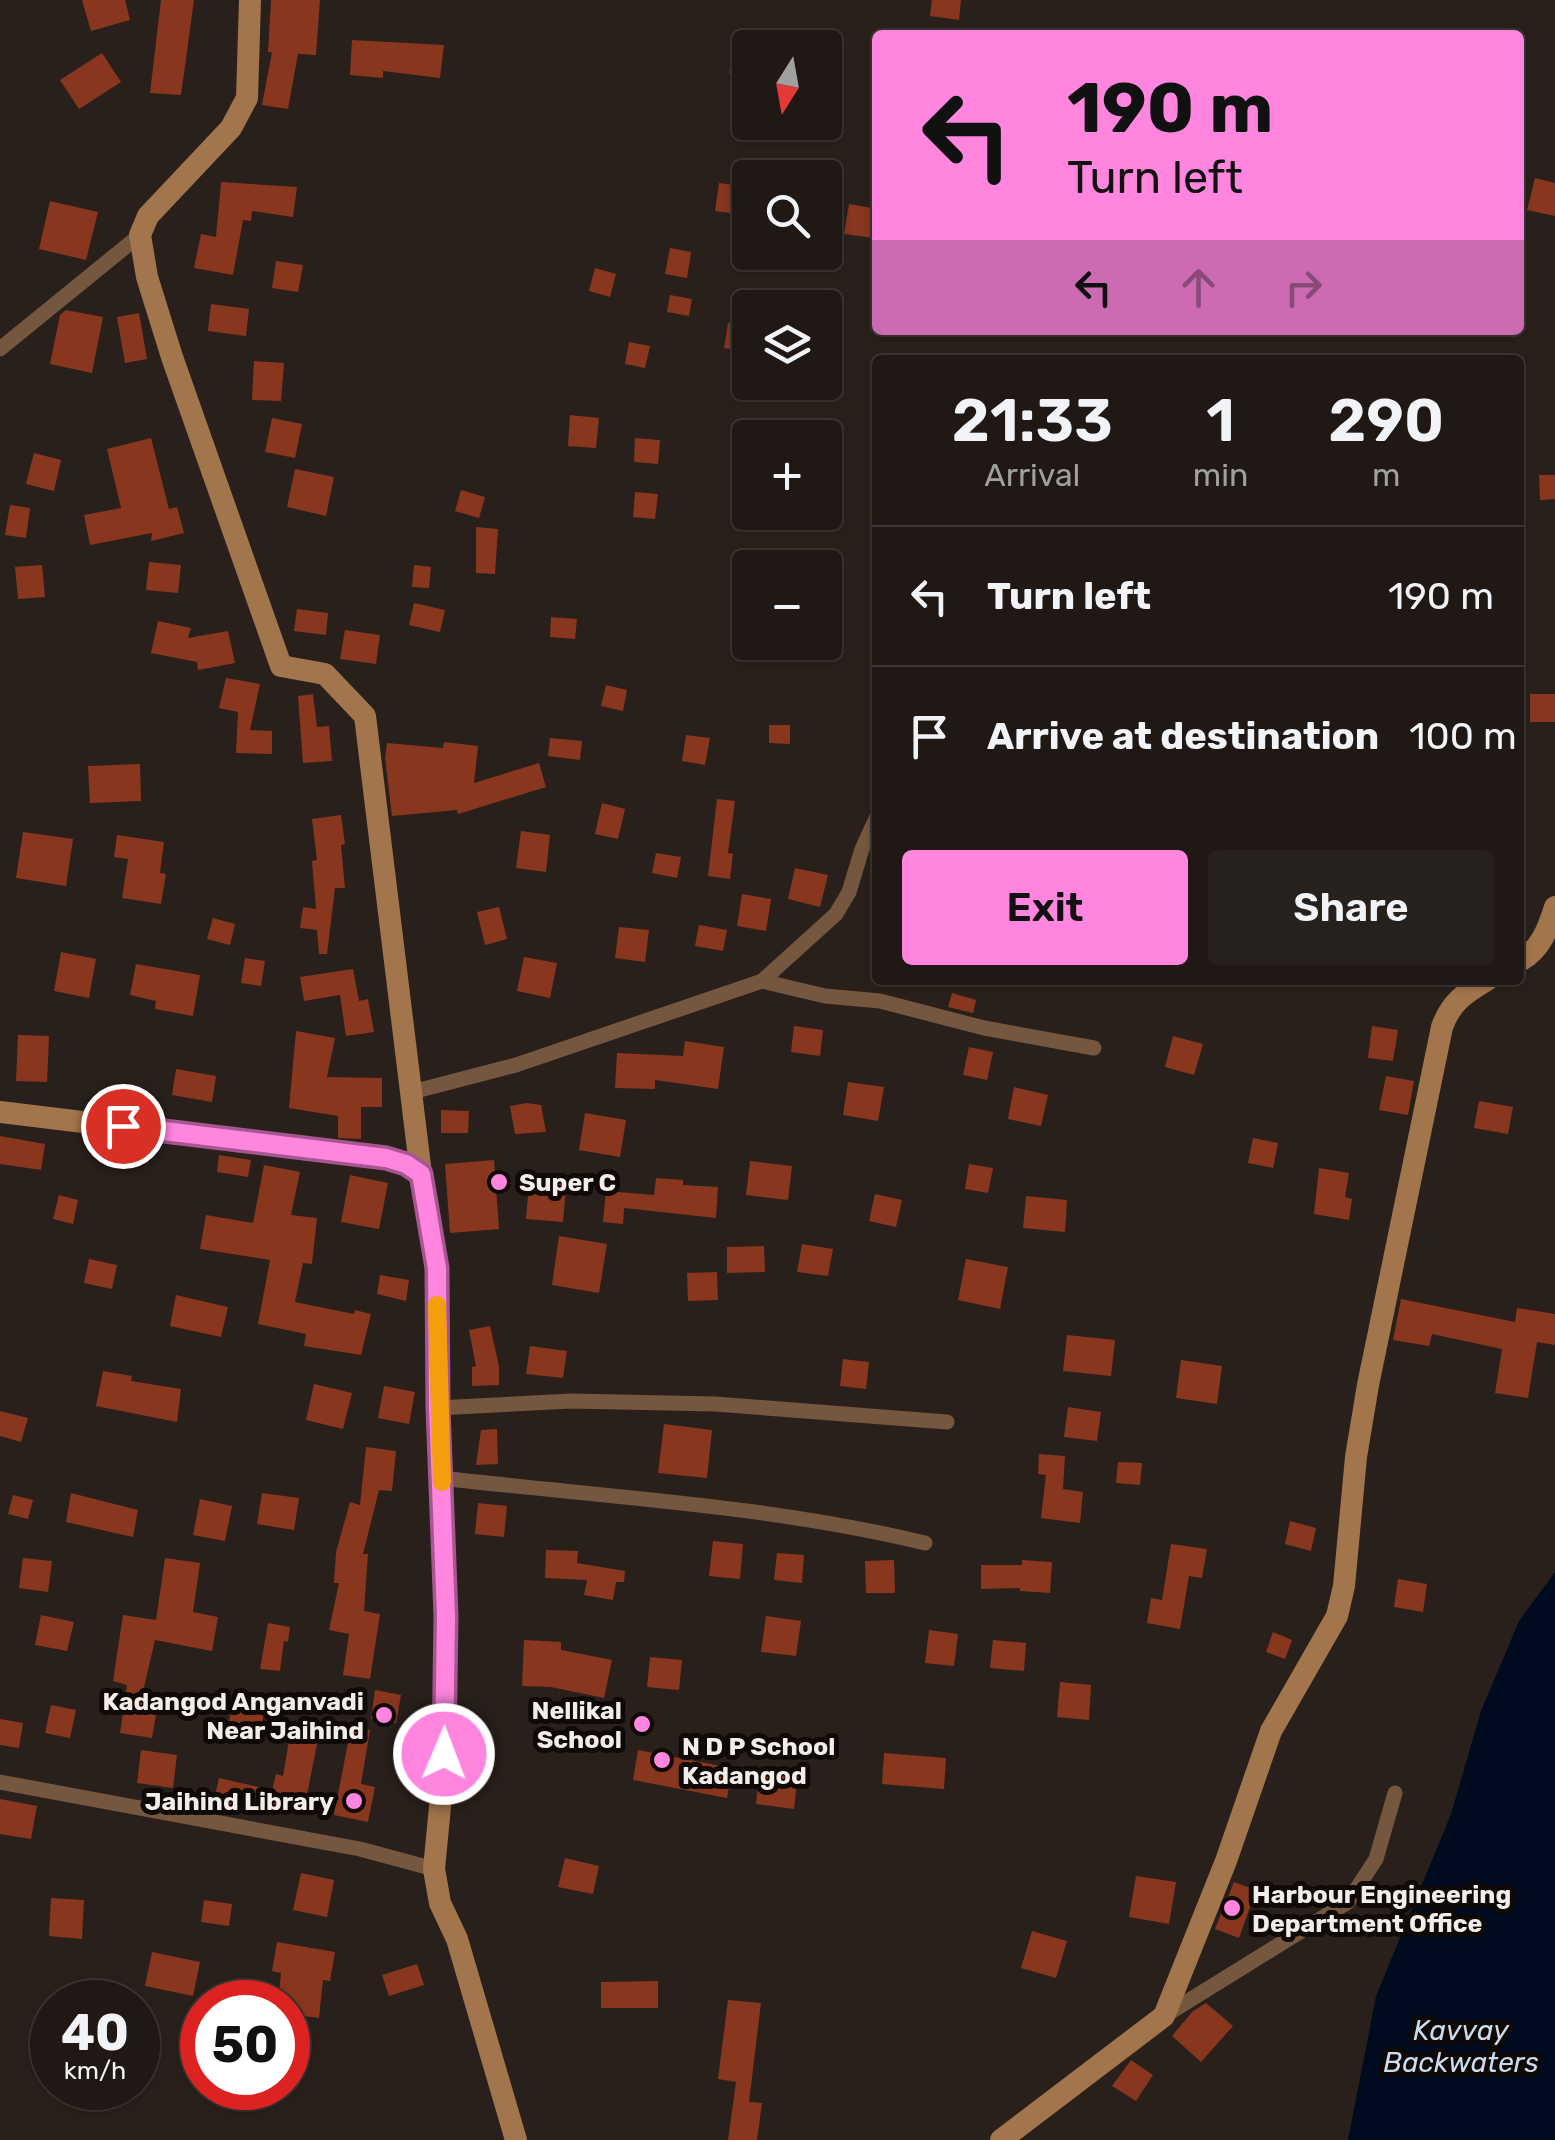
<!DOCTYPE html>
<html lang="en">
<head>
<meta charset="utf-8">
<style>
  body { margin:0; font-family:Rubik,sans-serif; background:#27211d; color:#f1f3f6; height:100vh; display:flex; flex-direction:column; font-size:38px; white-space:nowrap }
  * { box-sizing:border-box; margin:0 }
  p { font-size:32px; color:#a1a0a0 }
  .icon { flex:none; width:55px; height:55px; fill:none; stroke:currentColor; stroke-width:2; stroke-linecap:round; stroke-linejoin:round }
  .map { position:relative; flex:1; overflow:hidden }
  .side { position:absolute; left:872px; top:355px; width:652px; height:630px; display:flex; flex-direction:column; background:#1f1814; border-radius:10px; box-shadow:0 2px 8px #0004,0 0 0 2px #3c3734 }
  .side>* { flex:none }
  .hud { position:absolute; left:872px; top:30px; width:652px; height:305px; border-radius:10px; box-shadow:0 2px 8px #0004,0 0 0 2px #3c3734; background:#ff85df; color:#111; overflow:hidden }
  .needle { width:65px; rotate:191deg }
  .buttons { position:absolute; left:732px; top:30px; display:grid; gap:20px }
  .buttons a { display:grid; place-items:center; width:110px; height:110px; border-radius:10px; background:#1f1814; box-shadow:0 2px 8px #0004,0 0 0 2px #3c3734; font-size:50px }
  .speed { position:absolute; left:30px; top:1980px; display:flex; gap:20px; font-size:50px; font-weight:700; text-align:center }
  .speed>* { display:grid; place-content:center; width:130px; height:130px; border-radius:50%; background:#1f1814; box-shadow:0 2px 8px #0004,0 0 0 2px #3c3734; line-height:1 }
  .speed small { font-size:25px; font-weight:400 }
  .speed .limit { border:15px solid #d22; background:#fff; color:#111 }
  .pin { position:absolute; display:grid; place-items:center; width:85px; height:85px; color:#fff; margin:-42px; border:5px solid #fff; border-radius:50%; box-shadow:0 2px 10px #0007 }
  .me { position:absolute; width:110px; margin:-55px; rotate:1deg; stroke-linejoin:round; filter:drop-shadow(0 0 8px #0008) }
  .turn { display:flex; align-items:center; gap:35px; height:210px; padding:0 30px; font-size:45px }
  .turn .icon { width:130px; height:130px; stroke-width:2.5 }
  .turn b { display:block; font-size:70px; line-height:85px }
  .lanes { display:flex; align-items:center; height:95px; padding:0 30px; background:#0003; justify-content:center; gap:50px; direction:ltr }
  .lanes .off { opacity:.35 }
  .eta { display:flex; justify-content:space-evenly; align-items:center; height:170px; text-align:center }
  .eta b { font-size:60px; font-weight:600; line-height:70px }
  .primary-button { display:flex; gap:20px; margin-top:auto; padding:20px 30px }
  .primary-button a { flex:1; height:115px; border-radius:10px; background:#ff85df; color:#111; font-size:40px; font-weight:600; line-height:115px; text-align:center }
  .primary-button a+a { background:#27211d; color:#f1f3f6 }
  ul { padding:0; list-style:none }
  li { display:flex; align-items:center; gap:30px; height:140px; padding:0 30px; border-top:2px solid #3c3734 }
  li div { flex:1 }
  li b { display:block; font-size:38px }
  li em { font-style:normal }
  .map>svg:first-child { display:block }
  .water { fill:#000b1f }
  .building { fill:#88361e }
  .lines { fill:none; stroke-linecap:round; stroke-linejoin:round }
  .street { stroke:#74573e; stroke-width:15 }
  .secondary { stroke:#a2754c; stroke-width:22 }
  .route-casing { stroke:#a65691; stroke-width:25 }
  .route { stroke:#ff85df; stroke-width:18 }
  .slow { stroke:#f59e0b; stroke-width:18 }
  .poi-dot { fill:#ff85df; stroke:#0f0a08; stroke-width:4 }
  .labels { text-anchor:middle; dominant-baseline:central; stroke-width:10; stroke-linejoin:round; paint-order:stroke }
  .poi-label { font-size:25px; font-weight:bold; fill:#f3ede9; stroke:#0f0a08; text-anchor:start }
  .water-label { font-size:28px; font-style:italic; fill:#ccdbed; stroke:#0f0a08 }
</style>
</head>
<body>
<div class="map">
<svg width="1555" height="2140" viewBox="0 0 1555 2140">
  <rect width="100%" height="100%" fill="#29201b"/>
  <polygon class="water" points="1555,1572 1555,2140 1348,2140 1376,1996 1451,1814 1481,1711 1519,1621"/>
  <g class="building">
    <polygon points="82,0 125,0 130,20 91,31"/>
    <polygon points="161,0 194,0 181,95 150,93"/>
    <polygon points="271,0 320,0 316,55 298,54 288,109 262,105 272,52 268,52"/>
    <polygon points="932,0 961,0 959,20 930,16"/>
    <polygon points="352,40 444,45 440,78 383,71 383,78 350,75"/>
    <polygon points="734,43 750,46 750,127 732,124 740,76 729,73"/>
    <polygon points="102,53 121,82 79,109 60,80"/>
    <polygon points="1535,178 1555,183 1555,216 1527,210"/>
    <polygon points="221,182 297,187 293,217 252,211 251,221 243,220 233,275 194,268 201,234 216,237"/>
    <polygon points="719,183 749,187 746,215 715,211"/>
    <polygon points="50,201 98,212 86,260 39,249"/>
    <polygon points="849,204 878,209 874,238 844,234"/>
    <polygon points="670,248 691,252 687,278 665,274"/>
    <polygon points="276,261 303,265 298,292 272,288"/>
    <polygon points="595,268 616,274 610,297 589,291"/>
    <polygon points="670,295 692,299 689,316 667,312"/>
    <polygon points="211,304 249,309 246,336 208,331"/>
    <polygon points="66,310 103,317 92,373 50,364 60,315"/>
    <polygon points="139,313 147,359 125,363 117,317"/>
    <polygon points="728,323 750,326 750,352 724,348"/>
    <polygon points="629,342 650,346 645,368 625,364"/>
    <polygon points="254,361 284,363 281,401 252,400"/>
    <polygon points="570,415 599,418 596,448 568,446"/>
    <polygon points="272,418 302,424 295,458 265,452"/>
    <polygon points="151,438 169,509 177,507 184,533 151,541 152,533 90,545 84,515 121,508 107,449"/>
    <polygon points="635,438 660,440 658,464 634,462"/>
    <polygon points="34,453 61,460 54,491 26,484"/>
    <polygon points="295,469 334,477 326,516 287,507"/>
    <polygon points="1539,475 1555,475 1555,499 1540,500"/>
    <polygon points="461,490 485,497 479,518 455,511"/>
    <polygon points="635,492 658,494 655,519 633,517"/>
    <polygon points="10,505 30,508 26,538 5,535"/>
    <polygon points="476,527 498,529 495,574 476,573"/>
    <polygon points="149,562 181,565 178,593 146,590"/>
    <polygon points="42,565 45,597 18,599 15,567"/>
    <polygon points="414,565 431,567 429,588 412,587"/>
    <polygon points="414,603 445,610 440,632 409,625"/>
    <polygon points="297,609 328,613 326,635 294,631"/>
    <polygon points="551,617 577,619 575,639 550,637"/>
    <polygon points="158,621 191,628 188,638 228,631 235,663 198,670 197,662 151,653"/>
    <polygon points="345,630 380,635 376,664 340,659"/>
    <polygon points="226,678 260,684 250,730 272,731 272,754 236,753 238,712 219,708"/>
    <polygon points="606,685 627,690 623,711 601,706"/>
    <polygon points="313,694 317,727 329,726 332,761 303,763 298,696"/>
    <rect x="1530" y="694" width="25" height="28"/>
    <polygon points="769,725 790,725 790,744 769,743"/>
    <polygon points="686,735 710,738 705,765 682,761"/>
    <polygon points="550,738 582,741 580,760 548,756"/>
    <polygon points="444,742 478,746 474,783 539,763 546,787 458,814 457,810 392,816 385,758 387,743 443,748"/>
    <polygon points="140,764 141,801 90,803 88,766"/>
    <polygon points="717,799 735,801 728,853 733,854 730,879 708,876"/>
    <polygon points="602,803 625,809 618,839 595,834"/>
    <polygon points="341,815 345,844 341,845 345,888 335,888 327,954 319,954 317,930 300,928 303,907 316,909 312,861 317,860 312,819"/>
    <polygon points="521,831 550,835 546,872 516,868"/>
    <polygon points="23,832 73,839 66,886 16,878"/>
    <polygon points="117,835 164,842 160,873 166,874 161,904 122,898 128,859 114,857"/>
    <polygon points="656,853 681,857 677,878 652,873"/>
    <polygon points="795,868 828,875 820,907 788,899"/>
    <polygon points="742,894 771,899 766,931 737,926"/>
    <polygon points="499,907 507,939 485,945 477,912"/>
    <polygon points="213,918 235,924 230,945 207,939"/>
    <polygon points="699,925 727,930 723,951 695,946"/>
    <polygon points="619,927 649,930 645,962 615,958"/>
    <polygon points="61,952 96,959 89,998 54,991"/>
    <polygon points="524,957 557,963 550,998 517,991"/>
    <polygon points="245,958 265,961 261,986 241,983"/>
    <polygon points="136,964 200,975 193,1016 155,1009 156,1001 130,995"/>
    <polygon points="353,969 359,1001 368,999 374,1032 346,1036 340,995 304,1001 300,977"/>
    <polygon points="952,993 976,1000 973,1013 948,1007"/>
    <polygon points="794,1026 823,1030 820,1056 791,1052"/>
    <polygon points="1372,1026 1398,1030 1393,1061 1368,1058"/>
    <polygon points="296,1031 335,1038 327,1077 382,1078 382,1107 361,1107 361,1139 338,1138 338,1116 289,1108"/>
    <polygon points="18,1035 49,1036 47,1082 16,1081"/>
    <polygon points="1173,1036 1203,1044 1194,1075 1165,1067"/>
    <polygon points="685,1041 724,1047 718,1089 655,1080 655,1089 615,1088 617,1053 683,1056"/>
    <polygon points="969,1047 993,1052 987,1080 963,1075"/>
    <polygon points="176,1069 216,1076 212,1102 172,1095"/>
    <polygon points="1386,1076 1414,1081 1408,1115 1379,1110"/>
    <polygon points="848,1082 884,1087 878,1121 843,1115"/>
    <polygon points="1014,1087 1048,1095 1041,1126 1008,1119"/>
    <polygon points="1479,1101 1513,1107 1508,1134 1474,1128"/>
    <polygon points="527,1103 541,1105 546,1132 515,1134 510,1106"/>
    <polygon points="441,1110 469,1111 468,1133 441,1133"/>
    <polygon points="585,1113 626,1120 620,1157 579,1150"/>
    <polygon points="0,1136 45,1144 41,1170 0,1164"/>
    <polygon points="1253,1138 1278,1143 1273,1168 1248,1163"/>
    <polygon points="219,1155 251,1160 248,1177 217,1172"/>
    <polygon points="494,1160 499,1229 450,1233 445,1164"/>
    <polygon points="750,1161 792,1166 788,1200 746,1195"/>
    <polygon points="969,1164 993,1168 988,1193 965,1189"/>
    <polygon points="264,1165 300,1172 291,1215 317,1218 312,1264 303,1263 295,1302 354,1314 355,1310 371,1314 361,1355 304,1346 306,1334 258,1324 270,1260 200,1249 206,1215 253,1223"/>
    <polygon points="1319,1168 1349,1173 1345,1197 1352,1199 1349,1220 1314,1214"/>
    <polygon points="530,1173 567,1177 563,1222 526,1219"/>
    <polygon points="350,1175 388,1183 379,1229 341,1222"/>
    <polygon points="656,1178 683,1180 683,1185 718,1187 716,1218 624,1208 623,1224 603,1222 606,1191 654,1195"/>
    <polygon points="875,1194 902,1200 896,1227 869,1221"/>
    <polygon points="59,1195 78,1200 73,1224 53,1219"/>
    <polygon points="1026,1196 1067,1200 1065,1232 1023,1228"/>
    <polygon points="559,1236 607,1244 599,1293 552,1285"/>
    <polygon points="802,1244 833,1249 828,1276 797,1272"/>
    <polygon points="764,1246 765,1272 727,1273 727,1247"/>
    <polygon points="89,1259 117,1265 112,1289 84,1283"/>
    <polygon points="966,1259 1008,1267 1000,1309 958,1300"/>
    <polygon points="717,1272 718,1300 688,1301 687,1273"/>
    <polygon points="380,1275 409,1280 406,1301 377,1294"/>
    <polygon points="176,1295 228,1307 221,1337 170,1326"/>
    <polygon points="1401,1299 1515,1322 1517,1308 1555,1314 1555,1345 1537,1342 1528,1398 1495,1393 1502,1349 1432,1334 1429,1346 1393,1340"/>
    <polygon points="490,1326 499,1366 499,1385 472,1386 472,1367 476,1366 469,1330"/>
    <polygon points="1067,1335 1115,1340 1111,1376 1063,1371"/>
    <polygon points="530,1346 567,1351 563,1378 526,1374"/>
    <polygon points="843,1359 869,1362 866,1389 840,1386"/>
    <polygon points="1181,1360 1222,1366 1217,1404 1176,1398"/>
    <polygon points="103,1371 132,1376 131,1381 181,1389 177,1422 96,1406"/>
    <polygon points="314,1384 352,1393 343,1429 306,1420"/>
    <polygon points="384,1386 415,1392 409,1424 378,1418"/>
    <polygon points="1068,1407 1101,1412 1097,1441 1064,1437"/>
    <polygon points="0,1411 28,1418 21,1442 0,1436"/>
    <polygon points="664,1424 712,1430 707,1478 658,1473"/>
    <polygon points="497,1429 498,1464 476,1465 481,1430"/>
    <polygon points="366,1447 396,1451 392,1491 379,1490 363,1554 368,1554 364,1611 380,1614 370,1679 343,1675 349,1634 329,1630 339,1583 334,1583 336,1552 350,1502 360,1505"/>
    <polygon points="1039,1454 1065,1456 1063,1489 1083,1492 1080,1523 1041,1518 1046,1475 1038,1474"/>
    <polygon points="1118,1462 1142,1463 1140,1485 1116,1483"/>
    <polygon points="71,1493 138,1510 133,1537 66,1522"/>
    <polygon points="262,1493 299,1498 294,1530 257,1524"/>
    <polygon points="13,1495 33,1500 28,1519 8,1514"/>
    <polygon points="200,1499 232,1506 225,1541 193,1535"/>
    <polygon points="478,1503 507,1506 504,1537 475,1534"/>
    <polygon points="1290,1521 1316,1528 1311,1551 1285,1544"/>
    <polygon points="713,1541 743,1544 740,1579 709,1576"/>
    <polygon points="1171,1544 1207,1549 1202,1578 1189,1576 1180,1629 1147,1623 1151,1598 1162,1600"/>
    <polygon points="546,1550 578,1551 577,1563 625,1571 624,1582 616,1582 613,1600 584,1595 587,1580 545,1578"/>
    <polygon points="777,1553 804,1555 802,1583 774,1580"/>
    <polygon points="23,1558 52,1561 48,1592 19,1588"/>
    <polygon points="165,1558 200,1563 193,1612 218,1617 212,1651 155,1640 141,1700 158,1703 152,1738 120,1733 127,1685 113,1681 123,1615 156,1620"/>
    <polygon points="894,1560 895,1593 866,1593 865,1561"/>
    <polygon points="1022,1560 1052,1562 1050,1593 1020,1591 1020,1588 981,1589 981,1565 1022,1565"/>
    <polygon points="1398,1579 1427,1584 1423,1612 1394,1607"/>
    <polygon points="41,1615 74,1622 67,1651 35,1645"/>
    <polygon points="766,1616 801,1621 796,1656 761,1652"/>
    <polygon points="268,1623 290,1627 288,1642 284,1641 280,1671 260,1669"/>
    <polygon points="929,1630 958,1634 954,1666 925,1663"/>
    <polygon points="1273,1632 1292,1640 1285,1659 1266,1652"/>
    <polygon points="524,1640 561,1642 561,1650 612,1660 604,1698 551,1687 522,1686"/>
    <polygon points="993,1640 1026,1643 1024,1671 990,1668"/>
    <polygon points="650,1657 682,1660 679,1690 647,1687"/>
    <polygon points="1060,1682 1091,1685 1089,1720 1057,1717"/>
    <polygon points="375,1690 401,1695 396,1723 371,1719"/>
    <polygon points="51,1705 76,1710 70,1738 45,1733"/>
    <polygon points="231,1707 264,1712 260,1738 228,1733"/>
    <polygon points="0,1719 23,1723 19,1748 0,1745"/>
    <polygon points="351,1727 370,1730 361,1784 375,1787 368,1822 334,1815"/>
    <polygon points="291,1729 319,1734 303,1815 242,1802 241,1807 214,1801 219,1778 272,1790 276,1774 283,1776"/>
    <polygon points="141,1750 177,1755 173,1788 137,1783"/>
    <polygon points="638,1750 732,1768 727,1798 633,1780"/>
    <polygon points="884,1753 946,1758 944,1789 882,1784"/>
    <polygon points="760,1768 798,1773 794,1809 756,1804"/>
    <polygon points="0,1799 37,1806 31,1839 0,1834"/>
    <polygon points="565,1858 599,1866 593,1894 558,1887"/>
    <polygon points="301,1873 334,1880 327,1917 293,1910"/>
    <polygon points="1136,1876 1176,1882 1169,1924 1129,1917"/>
    <polygon points="1234,1882 1256,1890 1239,1938 1215,1929"/>
    <polygon points="51,1898 84,1900 82,1939 49,1936"/>
    <polygon points="204,1900 232,1904 229,1926 201,1922"/>
    <polygon points="1032,1931 1067,1941 1056,1978 1021,1968"/>
    <polygon points="277,1942 335,1952 330,1981 323,1980 319,2018 288,2014 288,2002 278,2002 281,1973 272,1971"/>
    <polygon points="152,1952 200,1962 193,1996 145,1986"/>
    <polygon points="417,1964 424,1985 389,1996 382,1975"/>
    <polygon points="658,1981 658,2008 601,2008 601,1982"/>
    <polygon points="728,2000 761,2003 749,2102 762,2103 757,2140 728,2140 736,2082 718,2079"/>
    <polygon points="1206,2003 1233,2026 1201,2062 1172,2036 1193,2011"/>
    <polygon points="1131,2060 1153,2075 1136,2101 1112,2086"/>
  </g>
  <g class="lines">
    <g class="street">
      <polyline points="0,349 140,235"/>
      <polyline points="762,981 825,996 880,1001 984,1028 1094,1048"/>
      <polyline points="412,1092 516,1065 762,981 836,914 849,892 862,849 878,814"/>
      <polyline points="437,1408 571,1401 715,1404 947,1422"/>
      <path d="M441 1478C602 1497 768 1505 925 1543"/>
      <polyline points="0,1782 360,1849 434,1869"/>
      <polyline points="1164,2016 1348,1902 1376,1859 1395,1793"/>
    </g>
    <g class="secondary">
      <polyline points="250,0 247,98 231,128 148,216 140,235 147,277 172,357 281,666 325,674 365,716 421,1174"/>
      <path d="M1520 961C1541 949 1548 929 1555 907"/>
      <polyline points="0,1112 386,1159 406,1164 421,1174 437,1268 437,1408 446,1616 445,1755 434,1869 440,1903 457,1939 516,2140"/>
      <path d="M1001 2140 1164 2016 1226 1861 1271 1731 1337 1616 1344 1586 1356 1457 1368 1385 1442 1027C1451 1002 1465 993 1487 980"/>
    </g>
  </g>
  <g class="lines">
    <defs>
      <polyline id="route" points="123,1126 386,1158 406,1164 421,1174 437,1268 438,1408 446,1616 444,1754"/>
    </defs>
    <use href="#route" class="route-casing"/>
    <use href="#route" class="route"/>
    <polyline class="slow" points="437,1305 442,1482"/>
  </g>
  <g class="poi-dot">
    <circle cx="499" cy="1182" r="10"/>
    <circle cx="384" cy="1715" r="10"/>
    <circle cx="642" cy="1724" r="10"/>
    <circle cx="662" cy="1760" r="10"/>
    <circle cx="354" cy="1801" r="10"/>
    <circle cx="1232" cy="1908" r="10"/>
  </g>
  <g class="labels">
    <g class="poi-label">
      <text x="519" y="1182">Super C</text>
      <text x="364" y="1701" text-anchor="end">Kadangod Anganvadi<tspan x="364" dy="29">Near Jaihind</tspan></text>
      <text x="622" y="1710" text-anchor="end">Nellikal<tspan x="622" dy="29">School</tspan></text>
      <text x="682" y="1746">N D P School<tspan x="682" dy="29">Kadangod</tspan></text>
      <text x="334" y="1801" text-anchor="end">Jaihind Library</text>
      <text x="1252" y="1894">Harbour Engineering<tspan x="1252" dy="29">Department Office</tspan></text>
    </g>
    <g class="water-label">
      <text x="1461" y="2030">Kavvay<tspan x="1461" dy="32">Backwaters</tspan></text>
    </g>
  </g>
</svg>
<div class="buttons">
<a><svg class="needle" viewBox="-14 -14 28 28"><path d="M0-13l5 13h-10z" fill="#e53935"/><path d="M0 13l5-13h-10z" fill="#a1a0a0"/></svg></a>
<a><svg class="icon" aria-label="search" viewBox="0 0 24 24"><circle cx="10" cy="10" r="6"/><path d="M15 15l6 6"/></svg></a>
<a><svg class="icon" aria-label="layers" viewBox="0 0 24 24"><path d="M12 4l9 5-9 5-9-5zM3 14l9 5 9-5"/></svg></a>
<a>+</a>
<a>−</a>
</div>
<div class="speed"><div>40<small>km/h</small></div><div class="limit">50</div></div>
<div class="pin" style="left:123px;top:1126px;background:#d93025"><svg class="icon" aria-label="arrive" viewBox="0 0 24 24"><path d="M6 21V4h12l-3 4 3 4H6"/></svg></div>
<svg class="me" style="left:444px;top:1754px" viewBox="-20 -20 40 40"><circle r="17" fill="#ff85df" stroke="#fff" stroke-width="3"/><path d="M0-11L8 9 0 5-8 9z" fill="#fff"/></svg>
<div class="hud">
<div class="turn"><svg class="icon" aria-label="left" viewBox="0 0 24 24"><path d="M17 20v-9H6M10 6l-5 5 5 5"/></svg><div><b>190 m</b>Turn left</div></div>
<div class="lanes"><svg class="icon" aria-label="left" viewBox="0 0 24 24"><path d="M17 20v-9H6M10 6l-5 5 5 5"/></svg><svg class="icon off" aria-label="ahead" viewBox="0 0 24 24"><path d="M12 20V5M6 11l6-6 6 6"/></svg><svg class="icon off" aria-label="right" viewBox="0 0 24 24"><path d="M7 20v-9h11M14 6l5 5-5 5"/></svg></div>
</div>
<section class="side">
<div class="eta">
<div><b>21:33</b><p>Arrival</p></div>
<div><b>1</b><p>min</p></div>
<div><b>290</b><p>m</p></div>
</div>
<ul>
<li><svg class="icon" aria-label="left" viewBox="0 0 24 24"><path d="M17 20v-9H6M10 6l-5 5 5 5"/></svg><div><b>Turn left</b></div><em>190 m</em></li>
<li><svg class="icon" aria-label="arrive" viewBox="0 0 24 24"><path d="M6 21V4h12l-3 4 3 4H6"/></svg><div><b>Arrive at destination</b></div><em>100 m</em></li>
</ul>
<div class="primary-button"><a>Exit</a><a>Share</a></div>
</section>
</div>
</body>
</html>
